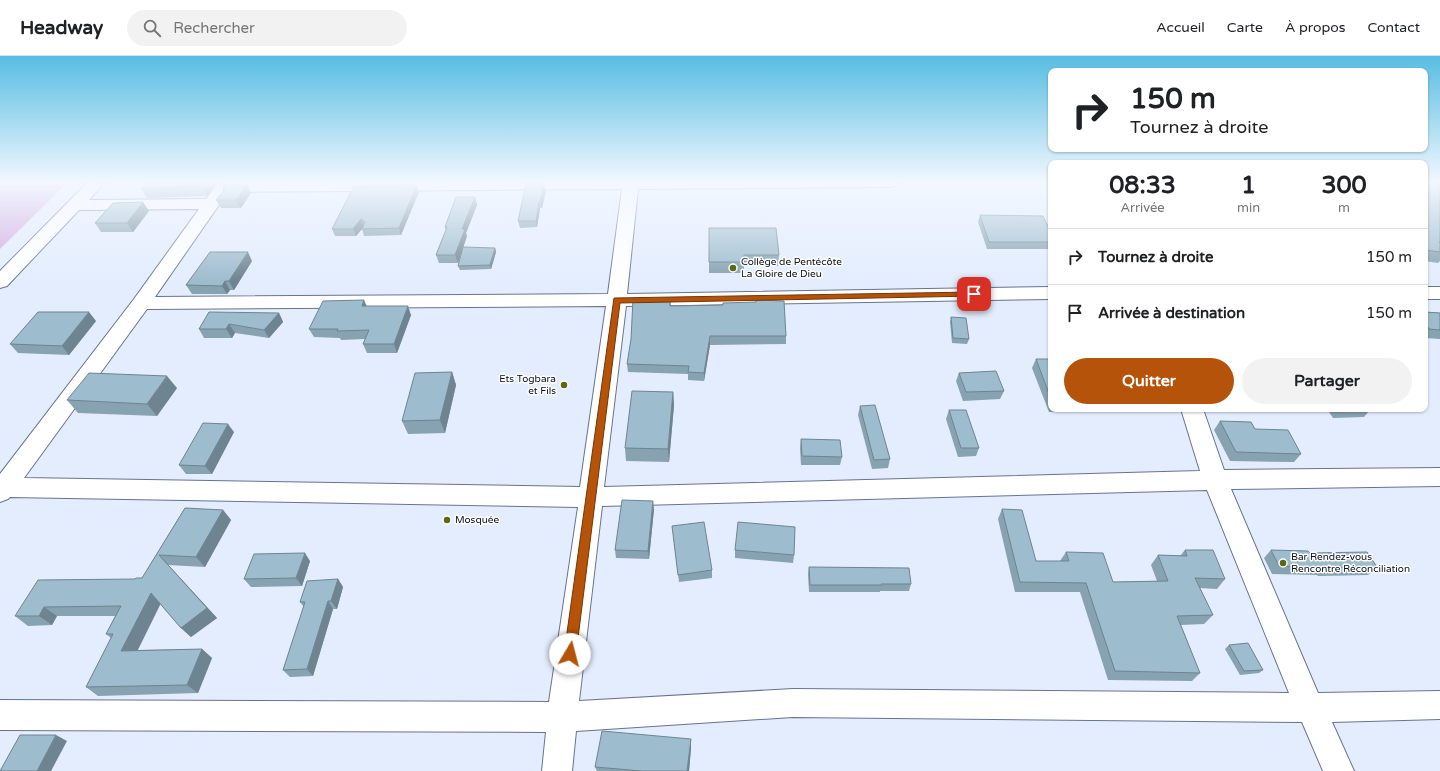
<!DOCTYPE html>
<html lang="fr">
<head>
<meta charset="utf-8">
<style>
  body { margin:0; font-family:"Varela Round",sans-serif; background:#f2f2f2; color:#202124; height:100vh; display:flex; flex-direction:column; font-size:15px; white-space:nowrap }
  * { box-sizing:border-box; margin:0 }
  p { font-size:13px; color:#757577 }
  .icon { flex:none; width:22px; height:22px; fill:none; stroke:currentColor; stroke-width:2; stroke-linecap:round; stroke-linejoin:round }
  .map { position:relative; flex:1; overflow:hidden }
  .panel { position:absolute; left:1048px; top:104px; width:380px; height:252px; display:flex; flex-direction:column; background:#fff; border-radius:8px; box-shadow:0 1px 3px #0004 }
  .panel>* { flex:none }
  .guide { position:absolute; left:1048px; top:12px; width:380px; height:84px; border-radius:8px; box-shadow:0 1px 3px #0004; background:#fff; color:#202124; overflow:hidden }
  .pin { position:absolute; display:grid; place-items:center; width:34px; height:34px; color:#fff; margin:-17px; border-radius:8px; box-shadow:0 2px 6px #0006 }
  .me { position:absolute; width:44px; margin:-22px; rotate:8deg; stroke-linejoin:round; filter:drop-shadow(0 0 3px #0008) }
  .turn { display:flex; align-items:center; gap:14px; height:84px; padding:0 16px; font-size:18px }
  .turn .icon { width:52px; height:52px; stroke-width:2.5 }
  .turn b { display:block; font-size:28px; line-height:34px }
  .eta { display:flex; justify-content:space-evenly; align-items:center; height:68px; text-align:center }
  .eta b { font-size:24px; font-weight:700; line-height:28px }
  .button { display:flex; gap:8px; margin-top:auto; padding:8px 16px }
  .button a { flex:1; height:46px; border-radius:24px; background:#b45309; color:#fff; font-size:16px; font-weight:700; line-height:46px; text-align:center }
  .button a+a { background:#f2f2f2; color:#202124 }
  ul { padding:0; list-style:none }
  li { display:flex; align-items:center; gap:12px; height:56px; padding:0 16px; border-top:1px solid #e0e0e0 }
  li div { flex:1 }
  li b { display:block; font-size:15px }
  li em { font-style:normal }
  header { display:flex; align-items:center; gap:24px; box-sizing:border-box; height:56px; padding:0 20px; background:#fff; border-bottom:1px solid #e0e0e0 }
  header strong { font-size:19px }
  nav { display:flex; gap:22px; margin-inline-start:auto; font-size:14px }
  .search { width:280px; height:36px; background:#f2f2f2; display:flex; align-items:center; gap:10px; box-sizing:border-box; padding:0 14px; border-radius:22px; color:#757577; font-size:15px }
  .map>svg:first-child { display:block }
  .green { fill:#d2abe1 }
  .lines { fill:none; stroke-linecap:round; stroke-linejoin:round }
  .minor-casing { stroke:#66748d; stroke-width:2 }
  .minor { fill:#fff; fill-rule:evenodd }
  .wall { fill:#87a2b0 }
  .shaded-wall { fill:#6e8490 }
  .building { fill:#9dbccd; stroke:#6e8490 }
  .route { fill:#b45309; stroke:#753606 }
  .poi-dot { fill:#5c6911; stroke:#fff; stroke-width:1.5 }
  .labels { text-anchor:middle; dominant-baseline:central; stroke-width:3; stroke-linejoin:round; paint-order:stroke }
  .poi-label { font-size:10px; fill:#090e17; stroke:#fff; text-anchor:start }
</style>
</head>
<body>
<header>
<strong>Headway</strong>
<div class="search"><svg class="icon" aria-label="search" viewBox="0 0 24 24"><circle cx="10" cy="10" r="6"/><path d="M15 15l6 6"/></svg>Rechercher</div>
<nav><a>Accueil</a><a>Carte</a><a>À propos</a><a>Contact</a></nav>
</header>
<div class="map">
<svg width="1440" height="715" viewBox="0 0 1440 715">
  <rect width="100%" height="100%" fill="#e3edfe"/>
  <polygon class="green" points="0,126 68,126 0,193"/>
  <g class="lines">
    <defs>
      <g id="minor">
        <path d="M88 126H105L89 144 206 143 219 126H899L897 129 891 131 638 133 627 238 1051 231V243L626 250 604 431 1200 415 1181 353H1203L1224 414 1440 412V430L1231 433 1318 637 1440 635V663L1332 666 1354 715H1323L1302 666 793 661 576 675 572 715H542L546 676 0 674V644L549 646 578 451 10 441 8 443 0 446V418L134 243 199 153 79 154 7 230 0 232V215ZM622 133 608 238 155 241 228 136ZM606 250 580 431 24 422 147 253ZM1207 434 1289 637 793 633 579 645 602 450Z"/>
        <rect x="1425" y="231" width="15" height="12"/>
      </g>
    </defs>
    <use href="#minor" class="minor-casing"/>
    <use href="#minor" class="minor"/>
  </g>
  <g class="wall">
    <polygon points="147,126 218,126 207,140 147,142 141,133"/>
    <polygon points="1425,126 1440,126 1440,205 1438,207 1425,205"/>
    <polygon points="544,128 546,135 542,152 540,152 537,171 520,172 518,165"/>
    <polygon points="224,129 251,137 241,152 221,152 216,144 224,134 223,133 224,132 223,130"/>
    <polygon points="419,136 401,179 364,180 362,173 356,180 335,180 332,173"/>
    <polygon points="475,141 477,149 466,177 467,180 458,207 439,207 436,199 446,175 445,171"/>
    <polygon points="149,155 133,176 101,176 95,167"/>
    <polygon points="980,159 1051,177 1051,193 987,193 978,166"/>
    <polygon points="709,172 779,199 778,210 744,210 744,217 709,217"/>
    <polygon points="495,192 496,196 491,213 460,214 458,210"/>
    <polygon points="252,205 234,234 230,234 227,238 192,238 186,229"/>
    <polygon points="670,243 671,250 786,280 786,288 710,289 704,325 688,324 688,318 628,316 627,308"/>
    <polygon points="366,250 411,259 397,297 367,297 363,288 365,283 341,284 340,282 314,281 309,273"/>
    <polygon points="1425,256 1440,257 1440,283 1425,282"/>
    <polygon points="279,257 283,266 269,282 235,277 232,282 204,282 199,273"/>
    <polygon points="951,261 969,283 967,288 952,287 950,266"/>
    <polygon points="96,265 69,299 18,297 10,288"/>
    <polygon points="1036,303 1051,303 1051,353 1068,353 1066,356 1049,356 1032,312"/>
    <polygon points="452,316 456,329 445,377 408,378 402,365"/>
    <polygon points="959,317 1004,335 1000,343 963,345 956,325"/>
    <polygon points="177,332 157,360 78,357 67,344"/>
    <polygon points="673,336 674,349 669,406 626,405 625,392"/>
    <polygon points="860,350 890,403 888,412 872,413 858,359"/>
    <polygon points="1327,353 1371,353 1364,361 1333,362"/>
    <polygon points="949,354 979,392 976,400 958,401 946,363"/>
    <polygon points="1220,365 1255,373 1301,398 1294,406 1230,405 1214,374"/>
    <polygon points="234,376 212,418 186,418 179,409"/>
    <polygon points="801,383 842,401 840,409 801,409 800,392"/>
    <polygon points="185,452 223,454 231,464 205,511 168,509 217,562 191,581 181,572 160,548 137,594 202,593 212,602 198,637 98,640 86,631 111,582 106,578 115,560 57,560 52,569 28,570 15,560 142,522"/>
    <polygon points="654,453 649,503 616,502 615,494"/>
    <polygon points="1002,453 1036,505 1060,505 1066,496 1113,526 1157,525 1151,509 1158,499 1180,500 1185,494 1225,523 1217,533 1200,532 1213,559 1204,568 1181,569 1200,617 1192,625 1108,624 1080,536 1015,536 998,463"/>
    <polygon points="672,470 712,514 712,522 679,526"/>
    <polygon points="735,494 794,499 793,507 735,502"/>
    <polygon points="1271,494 1310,497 1377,511 1368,519 1318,520 1317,519 1272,518 1264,502"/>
    <polygon points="310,505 302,530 251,531 244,523"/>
    <polygon points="809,511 911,528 909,535 880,535 880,536 809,536 808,518"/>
    <polygon points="338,523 343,531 337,553 333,553 313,620 290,621 283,614 304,551 300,546"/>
    <polygon points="1229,589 1263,614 1259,617 1240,619 1225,593"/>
    <polygon points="691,683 691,692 689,715 597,715 595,711"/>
  </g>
  <g class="shaded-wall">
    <polygon points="205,126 218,126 207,140 201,130"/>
    <polygon points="544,128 546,135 542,152 540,146"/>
    <polygon points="247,129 251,137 241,152 236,144"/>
    <polygon points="417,129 419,136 401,179 399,172"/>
    <polygon points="475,141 477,149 466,177 467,180 458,207 455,199 462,173"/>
    <polygon points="143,146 149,155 133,176 127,167"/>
    <polygon points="539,146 540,152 537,171 536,165"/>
    <polygon points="361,163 364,171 362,173 356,180 353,173"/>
    <polygon points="495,192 496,196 491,213 490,209"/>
    <polygon points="248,196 252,205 234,234 229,225"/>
    <polygon points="225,225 230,234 227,238 222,230"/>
    <polygon points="364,244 368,253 362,250"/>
    <polygon points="408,250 411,259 397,297 394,288"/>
    <polygon points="89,256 96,265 69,299 62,290"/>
    <polygon points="279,257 283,266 269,282 264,274"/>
    <polygon points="229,268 235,277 232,282 226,273"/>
    <polygon points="710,280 710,289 704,325 704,317"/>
    <polygon points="452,316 456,329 445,377 440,364"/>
    <polygon points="167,320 177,332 157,360 147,348"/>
    <polygon points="673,336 674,349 669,406 668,393"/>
    <polygon points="228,368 234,376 212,418 205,410"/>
    <polygon points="653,445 654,453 649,503 648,495"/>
    <polygon points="223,454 231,464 205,511 196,501"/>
    <polygon points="305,497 310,505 302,530 296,522"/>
    <polygon points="159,499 217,562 191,581 181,572"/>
    <polygon points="338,523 343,531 337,553 331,545"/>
    <polygon points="151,537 161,547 133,604 121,595"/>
    <polygon points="328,545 333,553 313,620 307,613"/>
    <polygon points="44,551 57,560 52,569 39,560"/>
    <polygon points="202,593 212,602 198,637 187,629"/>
    <polygon points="56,679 67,685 51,715 37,715"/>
    <polygon points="691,683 691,692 689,715 687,715"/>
  </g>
  <g class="building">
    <polygon points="147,126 205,126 201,130 141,133"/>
    <polygon points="1425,126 1440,126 1440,186 1439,186 1440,187 1440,196 1425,194"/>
    <polygon points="526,128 544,128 540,146 539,146 536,165 518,165"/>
    <polygon points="224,129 247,129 236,144 216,144 225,133 223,133 226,130 223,130"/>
    <polygon points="417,129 399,172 362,173 365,166 361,163 353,173 332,173 354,130"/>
    <polygon points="456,141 475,141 462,173 465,173 455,199 436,199 447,171 445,171"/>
    <polygon points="143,146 127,167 95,167 113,147"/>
    <polygon points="980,159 1043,160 1051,177 1051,186 989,186"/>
    <polygon points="709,172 776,172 779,199 744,199 745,206 709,206"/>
    <polygon points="463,191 495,192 490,209 458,210"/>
    <polygon points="210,196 248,196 229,225 225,225 222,230 186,229"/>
    <polygon points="633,243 670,243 670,250 723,249 723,247 756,246 756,244 784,245 786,280 710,280 704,317 688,316 689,310 627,308 631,283"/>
    <polygon points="364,244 362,250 408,250 394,288 363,288 369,274 337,275 338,273 309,273 323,245"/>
    <polygon points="38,256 89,256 62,290 10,288"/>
    <polygon points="209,256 279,257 264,274 229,268 226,273 199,273"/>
    <polygon points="1425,256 1440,257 1440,274 1429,273 1425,266"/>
    <polygon points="951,261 966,262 969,283 953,282"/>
    <polygon points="1036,303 1051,303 1051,343"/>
    <polygon points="996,315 1004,335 966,336 959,317"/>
    <polygon points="452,316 440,364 402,365 415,317"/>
    <polygon points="89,317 167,320 147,348 67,344"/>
    <polygon points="632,335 673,336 668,393 625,392"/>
    <polygon points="875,349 890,403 874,404 860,350"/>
    <polygon points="1339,353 1371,353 1340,354"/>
    <polygon points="949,354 966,354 979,392 961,392"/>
    <polygon points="1220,365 1251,366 1255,373 1288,374 1301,398 1236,396"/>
    <polygon points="203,367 228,368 205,410 179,409"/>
    <polygon points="801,383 840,384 842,401 802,400"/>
    <polygon points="622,444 653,445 648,495 615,494"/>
    <polygon points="185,452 223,454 196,501 159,499 207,552 181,572 151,537 121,595 202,593 187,629 86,631 113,578 106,578 121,550 44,551 39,560 15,560 38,524 135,523 136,522 142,522"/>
    <polygon points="1002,453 1022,454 1036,505 1069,505 1066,496 1103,497 1113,526 1168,525 1158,499 1187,500 1185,494 1213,494 1225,523 1195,522 1213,559 1177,560 1200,617 1115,615 1086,527 1020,526"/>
    <polygon points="704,466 712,514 678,519 672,470"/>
    <polygon points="738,466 795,471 794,499 735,494"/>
    <polygon points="1271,494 1308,495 1310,497 1367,496 1377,511 1326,512 1325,511 1279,510"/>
    <polygon points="305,497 296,522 244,523 254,498"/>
    <polygon points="809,511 909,512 911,528 881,528 882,529 810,529"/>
    <polygon points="338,523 331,545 328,545 307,613 283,614 305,546 300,546 307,525"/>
    <polygon points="1248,587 1263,614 1244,615 1229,589"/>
    <polygon points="602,675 691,683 687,715 642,715 595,711"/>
    <polygon points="20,679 56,679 37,715 0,715"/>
  </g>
  <linearGradient id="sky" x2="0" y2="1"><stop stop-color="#57bde2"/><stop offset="0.56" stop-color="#f2f7ff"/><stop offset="1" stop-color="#f2f7ff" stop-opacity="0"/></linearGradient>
  <rect width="1440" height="226" fill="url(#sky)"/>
  <polygon class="route" points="974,236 977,238 976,240 620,247 576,598 574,602 570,604 566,602 564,598 614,242"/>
  <g class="poi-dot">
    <circle cx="733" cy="212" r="4"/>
    <circle cx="564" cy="329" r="4"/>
    <circle cx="447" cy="464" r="4"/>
    <circle cx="1283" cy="507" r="4"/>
  </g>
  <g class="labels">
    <g class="poi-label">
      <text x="741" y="206">Collège de Pentécôte<tspan x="741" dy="12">La Gloire de Dieu</tspan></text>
      <text x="556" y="323" text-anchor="end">Ets Togbara<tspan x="556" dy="12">et Fils</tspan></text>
      <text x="455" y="464">Mosquée</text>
      <text x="1291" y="501">Bar Rendez-vous<tspan x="1291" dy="12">Rencontre Réconciliation</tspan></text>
    </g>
  </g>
</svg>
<div class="pin" style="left:974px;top:238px;background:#d93025"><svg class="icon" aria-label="arrive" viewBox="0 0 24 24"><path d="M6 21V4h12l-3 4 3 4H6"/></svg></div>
<svg class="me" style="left:570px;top:598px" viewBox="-20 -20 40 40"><circle r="19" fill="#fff"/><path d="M0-13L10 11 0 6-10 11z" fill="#b45309"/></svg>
<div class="guide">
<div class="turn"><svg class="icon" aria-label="right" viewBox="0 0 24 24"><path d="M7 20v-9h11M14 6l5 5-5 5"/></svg><div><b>150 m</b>Tournez à droite</div></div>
</div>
<section class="panel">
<div class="eta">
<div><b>08:33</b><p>Arrivée</p></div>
<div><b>1</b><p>min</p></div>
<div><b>300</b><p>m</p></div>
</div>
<ul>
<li><svg class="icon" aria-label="right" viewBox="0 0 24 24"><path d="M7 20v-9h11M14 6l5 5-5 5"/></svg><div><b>Tournez à droite</b></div><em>150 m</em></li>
<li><svg class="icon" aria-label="arrive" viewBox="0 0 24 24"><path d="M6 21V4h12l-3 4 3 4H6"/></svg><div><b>Arrivée à destination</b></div><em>150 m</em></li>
</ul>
<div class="button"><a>Quitter</a><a>Partager</a></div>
</section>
</div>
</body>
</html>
